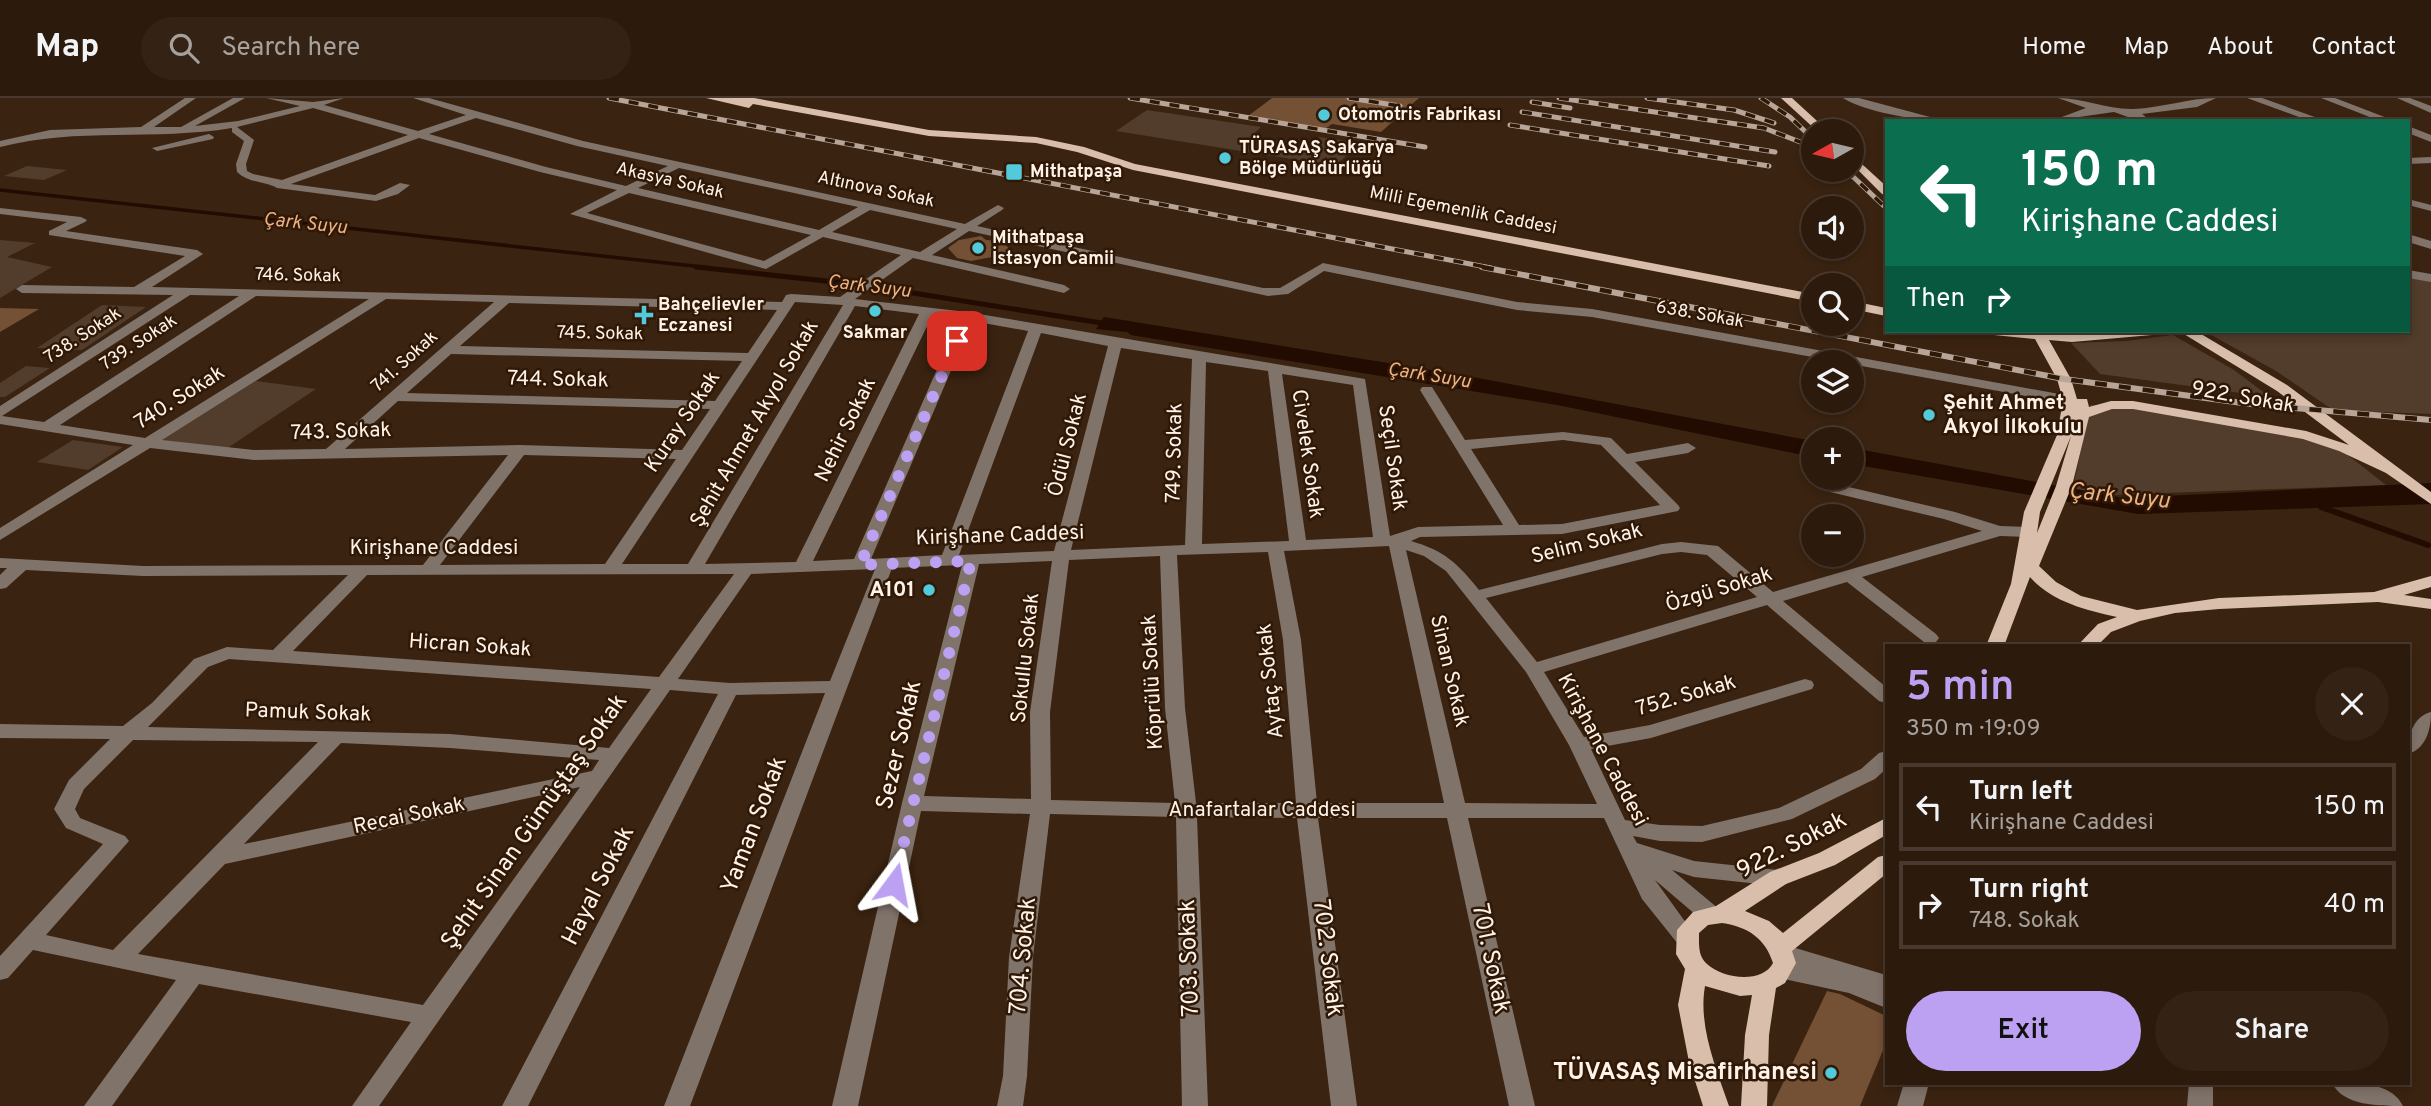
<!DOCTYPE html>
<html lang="en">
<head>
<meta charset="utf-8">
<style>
  body { margin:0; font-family:Overpass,sans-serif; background:#342315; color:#f1f3f6; height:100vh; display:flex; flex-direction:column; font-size:26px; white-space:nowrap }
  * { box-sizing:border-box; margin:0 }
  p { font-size:23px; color:#a6a19d }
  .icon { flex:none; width:38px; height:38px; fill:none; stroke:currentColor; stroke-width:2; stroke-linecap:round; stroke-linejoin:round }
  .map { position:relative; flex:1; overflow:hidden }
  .details { position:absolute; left:1885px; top:546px; width:525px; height:441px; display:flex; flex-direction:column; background:#2c1a0c; border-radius:0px; box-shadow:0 4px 10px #0003,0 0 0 2px #48382d }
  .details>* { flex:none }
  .guide { position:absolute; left:1885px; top:21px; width:525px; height:214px; border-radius:0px; box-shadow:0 4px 10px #0003,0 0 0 2px #48382d; background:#0b6e4f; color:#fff; overflow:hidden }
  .needle { width:46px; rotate:262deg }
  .tools { position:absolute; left:1801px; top:21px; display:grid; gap:14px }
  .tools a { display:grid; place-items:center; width:63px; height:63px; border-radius:50%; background:#2c1a0c; box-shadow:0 4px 10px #0003,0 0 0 2px #48382d; font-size:35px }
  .pin { position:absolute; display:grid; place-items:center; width:60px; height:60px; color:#fff; margin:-30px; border-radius:14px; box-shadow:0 4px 10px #0006 }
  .me { position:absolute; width:77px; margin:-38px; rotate:13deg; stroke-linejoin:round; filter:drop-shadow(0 0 5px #0008) }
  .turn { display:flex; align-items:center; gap:24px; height:147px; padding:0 21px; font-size:32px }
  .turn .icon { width:91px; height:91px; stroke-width:2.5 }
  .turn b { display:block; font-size:49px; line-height:60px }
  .then { display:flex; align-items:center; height:66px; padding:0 21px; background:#0003; gap:14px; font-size:26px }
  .round { display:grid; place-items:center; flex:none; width:74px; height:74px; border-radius:37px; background:#342315 }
  .head { display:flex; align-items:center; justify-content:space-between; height:119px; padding:0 21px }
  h1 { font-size:42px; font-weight:600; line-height:52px; color:#bca0f2 }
  .action { display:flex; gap:14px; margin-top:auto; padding:14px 21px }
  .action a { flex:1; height:80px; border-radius:42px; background:#bca0f2; color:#111; font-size:28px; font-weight:600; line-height:80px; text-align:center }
  .action a+a { background:#342315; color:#f1f3f6 }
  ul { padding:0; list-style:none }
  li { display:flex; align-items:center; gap:21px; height:88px; margin:0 14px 10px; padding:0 7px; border:4px solid #48382d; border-radius:0px }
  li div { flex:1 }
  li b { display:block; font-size:26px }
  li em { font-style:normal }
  header { display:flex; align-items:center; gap:42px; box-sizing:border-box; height:98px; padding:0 35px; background:#2c1a0c; border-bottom:2px solid #48382d }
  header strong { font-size:33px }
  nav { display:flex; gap:38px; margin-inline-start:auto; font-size:24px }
  .search { width:490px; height:63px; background:#342315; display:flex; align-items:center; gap:18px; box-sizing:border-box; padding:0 24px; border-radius:38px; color:#a6a19d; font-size:26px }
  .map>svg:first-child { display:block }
  .green { fill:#523c2b }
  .water { fill:#220b00 }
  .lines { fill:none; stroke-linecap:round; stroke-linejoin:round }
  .stream-far2 { stroke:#220b00; stroke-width:3.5 }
  .stream-far1 { stroke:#220b00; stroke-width:5 }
  .stream { stroke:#220b00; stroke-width:6 }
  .building { fill:#745034 }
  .minor { fill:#80736a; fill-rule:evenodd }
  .major { fill:#d8beab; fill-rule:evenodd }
  .rail-far1-casing { stroke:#b6a598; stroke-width:5 }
  .rail-casing { stroke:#b6a598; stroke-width:6 }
  .rail-far1 { stroke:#2f1906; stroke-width:3.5; stroke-dasharray:10; stroke-linecap:butt }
  .rail { stroke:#2f1906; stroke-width:4.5; stroke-dasharray:12; stroke-linecap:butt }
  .route { stroke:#bca0f2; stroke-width:12; stroke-dasharray:0 21.6 }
  .poi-dot { fill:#53cadc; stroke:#2f1906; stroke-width:2.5 }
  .labels { text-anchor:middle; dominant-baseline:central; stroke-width:5; stroke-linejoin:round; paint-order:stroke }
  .far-poi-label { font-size:18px; font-weight:bold; fill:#fff2e9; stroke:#2f1906; text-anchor:start }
  .far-street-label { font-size:18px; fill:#fff2e9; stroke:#2f1906 }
  .far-water-label { font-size:19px; font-style:italic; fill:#efb283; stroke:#2f1906 }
  .street-label { font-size:21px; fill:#fff2e9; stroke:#2f1906 }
  .poi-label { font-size:21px; font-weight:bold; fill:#fff2e9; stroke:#2f1906; text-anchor:start }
  .water-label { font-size:23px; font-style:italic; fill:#efb283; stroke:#2f1906 }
  .near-street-label { font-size:24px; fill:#fff2e9; stroke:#2f1906 }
  .near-poi-label { font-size:24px; font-weight:bold; fill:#fff2e9; stroke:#2f1906; text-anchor:end }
</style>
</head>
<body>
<header>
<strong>Map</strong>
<div class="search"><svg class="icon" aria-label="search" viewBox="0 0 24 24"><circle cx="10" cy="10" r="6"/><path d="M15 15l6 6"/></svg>Search here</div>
<nav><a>Home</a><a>Map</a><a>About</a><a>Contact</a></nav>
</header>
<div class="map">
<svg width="2431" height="1008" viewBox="0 0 2431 1008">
  <rect width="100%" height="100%" fill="#3a2310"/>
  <g class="green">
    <polygon points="1147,12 1261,29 1250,39 1308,48 1319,39 1360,45 1335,68 1116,33"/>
    <polygon points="27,68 67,72 44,82 4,78"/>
    <polygon points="0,142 35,145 7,159 52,169 0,200"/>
    <polygon points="2408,180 2431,183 2431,316 2333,312 2276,273 2204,233 2408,233"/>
    <polygon points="102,207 146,209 82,252 37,250"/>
    <polygon points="2173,237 2234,272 2270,299 2100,276 2071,245 2126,243"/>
    <polygon points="26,268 50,270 5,299 0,299 0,285"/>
    <polygon points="256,283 316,291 223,353 160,343"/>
    <polygon points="2090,307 2137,308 2334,346 2386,387 2111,397 2073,390"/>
    <polygon points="73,342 123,349 88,372 37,364"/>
  </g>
  <g class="water">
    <polygon points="1104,219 1462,277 1813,343 1813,359 1557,307 1131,237 1127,234 1096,231"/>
    <polygon points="1852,350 2123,400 2431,385 2431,406 2138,416 1852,366"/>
  </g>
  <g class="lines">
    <polyline class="stream-far2" points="0,92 712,170"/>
    <polyline class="stream-far1" points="696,169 863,187 1108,226"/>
    <polyline class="stream" points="2321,409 2428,447"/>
  </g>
  <g class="building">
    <polygon points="1272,0 1419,0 1381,34 1332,26 1325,31 1248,18"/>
    <polygon points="981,138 986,142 1002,143 1013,155 971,163 957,160 948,150 959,142"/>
    <polygon points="0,210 39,211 0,234"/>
    <polygon points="1827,893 1840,896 1886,918 1886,945 1860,1008 1772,1008"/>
  </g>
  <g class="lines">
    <g class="minor">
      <path d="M185 0H196L154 29H181L233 0H245L195 28 238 23 300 8 266 0 313 4 344 0 324 7 418 33 466 17 413 0H429L583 43 965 126 998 107 1004 110 1002 112 977 128 1263 190H1280L1323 165 1517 204 1592 211 2070 298 2077 302 2070 306 1592 219 1517 212 1324 173 1288 196 1268 198 969 133 932 157 1064 187 1070 191 1064 195 913 160 855 201 967 214 1365 281 1390 438 1418 429 1503 427 1420 292 1422 289H1432L1465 342 1563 334 1611 340 1627 356 1688 345 1696 350 1688 355 1635 364 1678 407 1680 410 1678 413 1562 436 1420 439 1411 443C1445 453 1457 465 1479 492L1662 446 1681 444 1718 448 1773 494 1982 433 1944 421 1830 394 1828 391 1836 386 1955 414 2000 428 2028 429 2036 434 2028 439 2000 438 1862 479 1936 536 1939 540 1936 544H1924L1847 484 1783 503 1886 589V605L1879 603 1767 507 1544 574 1584 639 1650 627 1805 581 1812 583 1814 587 1812 591 1651 640 1591 651 1625 722 1660 727 1702 728 1779 710 1861 671 1879 655 1886 653V671L1875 681 1792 721 1702 744 1660 743 1633 738 1637 745 1694 763 1778 772 1786 774 1789 780 1786 786 1778 788 1694 779 1672 772 1719 811 1722 817 1719 823 1711 826 1703 823 1655 782 1697 840 1694 846 1686 849 1678 846 1642 801 1604 720H1468L1535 1008H1509L1447 720H1318L1357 1008H1331L1297 720 1197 719 1208 1008H1182L1176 719 1050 716 1033 859 1027 978 1023 1008H997L1003 978 1009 859 1030 716 921 713 858 1008H832L902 705 962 467 892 470 690 1008H664L825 595 736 597 528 1008H502L718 596 670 592 379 1008H352L411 924 199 886 112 1008H84L176 882 33 852 8 880 0 882V858L103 746 66 730 54 711 69 682 110 641 0 640V626L123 628 152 605 194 561 227 549 273 552 348 477 143 478 26 472 6 490 0 491V477L7 470H0V460L143 468 423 467 508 357 254 362 150 350 0 442V430L133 347 0 326V308L173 197 22 195 16 191 22 187 134 189 185 158 49 137V133L67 124 0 116V110L81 119 87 122 85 124 66 133 197 152 203 156 152 189 782 204 786 197 791 196 840 199 901 157 823 139 766 171 570 116 617 92 540 74 419 40 291 86 375 97 400 85 410 87 398 96 376 103 277 90C265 83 248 85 237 74L236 66 244 43 232 34V30C154 43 78 29 0 49V43L50 32 141 29ZM313 10 408 37 282 82 253 76 247 73 246 66 254 42 237 29ZM476 20 577 48 668 68 626 88 546 69 429 36ZM679 70 858 109 819 132 638 90ZM629 95 811 137 764 163 587 115ZM870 112 957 131 920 154 832 134ZM190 197 239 198 44 324 2 318ZM256 198 369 201 145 340 60 327ZM386 201 494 204 326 351 254 352 162 342ZM795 204 843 207 688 466H622ZM509 205 777 212 748 255 460 248ZM855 208 919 216 796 464 705 466ZM932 218 959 221 854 461 813 463ZM972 223 1028 233 942 457 871 461ZM1041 235 1108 248 1054 453 959 457ZM1121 250 1192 261 1185 447 1071 452ZM451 256 742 263 715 303 407 295ZM1206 264 1268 273 1289 443 1202 446ZM1282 276 1353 287 1373 439 1306 442ZM398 303 710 311 682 352 520 347 345 351ZM1563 342 1601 347 1660 407 1562 426 1519 427 1471 351ZM524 357 676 361 605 466 440 467ZM1389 448 1444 705H1317L1301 542 1284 453ZM1406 452 1424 458 1446 473 1526 574 1569 647 1597 706 1465 705ZM1268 454 1283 542 1296 705H1196L1185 610 1177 457ZM1681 454 1707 457 1757 499 1537 564 1486 500 1662 456ZM1160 458 1165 610 1175 705 1051 702 1050 614 1069 462ZM1052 463 1030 614 1031 701 924 698 979 466ZM875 471 830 583 730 585 678 581 751 476ZM734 476 659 579 293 553 367 477ZM229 561 651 591 609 650 450 636 148 629 208 569ZM133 642 318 644 113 852 46 837 129 743 125 738 80 720 75 711 84 691ZM341 645 450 650 599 662 592 673 244 746ZM580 689 423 907 138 856 225 766Z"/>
      <path d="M1843 0H1859L1945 23C1920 23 1864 14 1843 0Z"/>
      <path d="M2058 0C2084 0 2108 12 2134 11 2161 10 2189 0 2216 0L2197 9 2142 16 2151 23H2139L2114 14 2051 23 2086 10Z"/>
      <polygon points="2247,0 2262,0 2326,23 2310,23"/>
      <polygon points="2321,0 2335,0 2395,23 2380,23"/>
      <polygon points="2397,0 2410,0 2431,8 2431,15"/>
      <polygon points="2408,28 2431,37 2431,44 2408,35"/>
      <polygon points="209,36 214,39 213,41 157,53 152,50"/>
      <polygon points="2431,59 2431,65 2408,66 2408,60"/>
      <polygon points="2408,101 2431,107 2431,113 2408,107"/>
      <polygon points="2408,136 2431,143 2431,151 2408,144"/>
      <polygon points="2408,172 2431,176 2431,184 2408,180"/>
      <path d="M2431 614C2431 630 2427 650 2408 656 2408 639 2412 619 2431 614Z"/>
      <polygon points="1782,846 1886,877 1886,910 1849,895 1774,879 1770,872 1774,865 1780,863 1774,861 1771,855 1774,849"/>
      <polygon points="1904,985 1929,985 1923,1008 1897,1008"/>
      <polygon points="2189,985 2213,985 2213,1008 2187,1008"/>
      <path d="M2332 985C2355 985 2391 983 2403 1008 2380 1008 2343 1008 2332 985Z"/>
    </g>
    <g class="major">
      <polygon points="706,0 754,0 929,32 1036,39 1084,49 1135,66 1813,196 1813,204 1133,72 1077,54 1036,45 929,38 753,6 749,10"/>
      <polygon points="1781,0 1792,0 1828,33 1817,33"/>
      <polygon points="1852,57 1886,88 1886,97 1882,96 1852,66"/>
      <polygon points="1852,203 1886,210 1886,218 1852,211"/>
      <path d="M1988 233 2072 236 2158 233 2152 237 2072 244 2049 242 2071 281 2077 301H2087L2089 309 2111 303H2133L2306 333 2349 347 2277 293 2179 233H2196L2287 287 2431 394V406L2386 375 2339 353 2303 341 2133 311H2112L2089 319 2072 388 2039 468 2056 484 2081 498 2137 512 2219 500 2374 494 2431 478V489L2404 497 2431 501V511L2378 504 2219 511 2175 515 2140 523 2111 534 2097 548H2077L2098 526 2117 519C2086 512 2052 504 2030 479L2004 548H1986L2011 486 2024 414 2057 337 2063 302 2057 281 2035 241 1994 237ZM2071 338 2056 388 2037 435 2040 414Z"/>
      <path d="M1886 720V737L1835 767 1786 786 1745 813 1769 823 1783 835 1878 759 1886 757V776L1792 853 1796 865 1785 885 1776 890 1769 937 1767 1008H1741L1745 937 1752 897 1740 898 1705 888C1698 928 1716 970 1729 1008H1703L1689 964 1678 907 1685 871 1676 856 1677 832 1693 814 1716 808 1770 774 1819 755ZM1722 825C1748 829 1765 840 1773 865 1762 886 1723 881 1707 866 1698 858 1699 847 1699 835L1708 827Z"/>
    </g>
    <defs>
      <g id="rail-far1">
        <polyline points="609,0 1491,170"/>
        <polyline points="1130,0 1425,49"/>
        <polyline points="1349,0 1400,8"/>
        <polyline points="1559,0 1764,30 1813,49"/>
        <polyline points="1647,0 1734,12 1774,25"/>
        <polyline points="1761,0 1790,19 1813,41"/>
        <polyline points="1532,4 1570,10"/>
        <polyline points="1522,14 1775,54"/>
        <polyline points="1510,27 1769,68"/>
        <polyline points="1846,72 1886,110"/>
      </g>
      <polyline id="rail" points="1482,169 2064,281 2250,306 2431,322"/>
    </defs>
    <use href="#rail-far1" class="rail-far1-casing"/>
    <use href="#rail" class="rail-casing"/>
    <use href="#rail-far1" class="rail-far1"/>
    <use href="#rail" class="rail"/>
  </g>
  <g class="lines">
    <polyline class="route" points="894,786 971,463 860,467 957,243"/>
  </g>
  <g class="poi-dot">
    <circle cx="1324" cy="17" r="7"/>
    <circle cx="1225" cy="60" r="7"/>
    <rect x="1005" y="65" width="18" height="18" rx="3.5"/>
    <circle cx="978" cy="150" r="7"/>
    <circle cx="875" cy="213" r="7"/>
    <path d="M640.5 206.5h7v7h7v7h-7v7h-7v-7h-7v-7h7z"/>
    <circle cx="1929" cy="317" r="7"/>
    <circle cx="929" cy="492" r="7"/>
    <circle cx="1831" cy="975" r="7"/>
  </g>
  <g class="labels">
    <g class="far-poi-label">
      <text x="1338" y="17">Otomotris Fabrikası</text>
      <text x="1239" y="50">TÜRASAŞ Sakarya<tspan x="1239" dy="21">Bölge Müdürlüğü</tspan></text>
      <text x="1030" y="74">Mithatpaşa</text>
      <text x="992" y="140">Mithatpaşa<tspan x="992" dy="21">İstasyon Camii</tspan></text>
      <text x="658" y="207">Bahçelievler<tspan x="658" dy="21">Eczanesi</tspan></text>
      <text x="875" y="235" text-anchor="middle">Sakmar</text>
    </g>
    <g class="far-street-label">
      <text transform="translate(670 83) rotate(13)">Akasya Sokak</text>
      <text transform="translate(876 92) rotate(12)">Altınova Sokak</text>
      <text transform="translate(1463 113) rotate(11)">Milli Egemenlik Caddesi</text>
      <text transform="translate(298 178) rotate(1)">746. Sokak</text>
      <text transform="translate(1700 217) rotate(10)">638. Sokak</text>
      <text transform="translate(600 236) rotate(1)">745. Sokak</text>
      <text transform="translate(83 238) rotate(-33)">738. Sokak</text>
      <text transform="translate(139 245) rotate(-33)">739. Sokak</text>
      <text transform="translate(405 264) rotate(-42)">741. Sokak</text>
    </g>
    <g class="far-water-label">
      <text transform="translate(305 126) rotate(6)">Çark Suyu</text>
      <text transform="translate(869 189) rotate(7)">Çark Suyu</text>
      <text transform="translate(1429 278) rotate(9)">Çark Suyu</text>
    </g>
    <g class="street-label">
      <text transform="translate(558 282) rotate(1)">744. Sokak</text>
      <text transform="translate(180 300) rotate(-32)">740. Sokak</text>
      <text transform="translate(2243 300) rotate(10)">922. Sokak</text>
      <text transform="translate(683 324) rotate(-56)">Kuray Sokak</text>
      <text transform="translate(755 326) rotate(-60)">Şehit Ahmet Akyol Sokak</text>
      <text transform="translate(846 332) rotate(-64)">Nehir Sokak</text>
      <text transform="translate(341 334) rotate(-2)">743. Sokak</text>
      <text transform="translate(1068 347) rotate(-76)">Ödül Sokak</text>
      <text transform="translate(1175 355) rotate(-89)">749. Sokak</text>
      <text transform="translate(1307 356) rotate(82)">Civelek Sokak</text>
      <text transform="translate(1392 360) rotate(82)">Seçil Sokak</text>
      <text transform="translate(1000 438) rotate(-2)">Kirişhane Caddesi</text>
      <text transform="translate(1587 446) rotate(-14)">Selim Sokak</text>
      <text x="434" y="450">Kirişhane Caddesi</text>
      <text transform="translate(1719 492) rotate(-17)">Özgü Sokak</text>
      <text transform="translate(470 548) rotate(4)">Hicran Sokak</text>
      <text transform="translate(1026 560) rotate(-84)">Sokullu Sokak</text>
      <text transform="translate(1449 573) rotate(77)">Sinan Sokak</text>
      <text transform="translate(1271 583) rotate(-96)">Aytaç Sokak</text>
      <text transform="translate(1153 584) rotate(-93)">Köprülü Sokak</text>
      <text transform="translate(1686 598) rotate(-16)">752. Sokak</text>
      <text transform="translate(308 615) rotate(2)">Pamuk Sokak</text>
      <text transform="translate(1602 652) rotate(62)">Kirişhane Caddesi</text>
      <text x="1262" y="712">Anafartalar Caddesi</text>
      <text transform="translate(409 718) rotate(-12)">Recai Sokak</text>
    </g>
    <g class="poi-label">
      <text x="1943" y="305">Şehit Ahmet<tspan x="1943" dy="24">Akyol İlkokulu</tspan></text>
      <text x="915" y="492" text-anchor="end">A101</text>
    </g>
    <g class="water-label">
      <text transform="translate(2119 399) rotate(6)">Çark Suyu</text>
    </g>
    <g class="near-street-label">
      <text transform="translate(900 647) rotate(-77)">Sezer Sokak</text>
      <text transform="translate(535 724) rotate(-55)">Şehit Sinan Gümüştaş Sokak</text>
      <text transform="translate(755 727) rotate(-69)">Yaman Sokak</text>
      <text transform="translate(1792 748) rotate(-27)">922. Sokak</text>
      <text transform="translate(599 788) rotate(-63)">Hayal Sokak</text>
      <text transform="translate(1024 858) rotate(-85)">704. Sokak</text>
      <text transform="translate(1190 860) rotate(-92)">703. Sokak</text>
      <text transform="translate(1327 860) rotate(83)">702. Sokak</text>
      <text transform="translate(1490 861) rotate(78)">701. Sokak</text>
    </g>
    <g class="near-poi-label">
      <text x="1817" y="975">TÜVASAŞ Misafirhanesi</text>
    </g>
  </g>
</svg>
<div class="tools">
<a><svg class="needle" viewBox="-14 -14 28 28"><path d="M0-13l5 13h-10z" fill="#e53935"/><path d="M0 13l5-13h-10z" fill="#a6a19d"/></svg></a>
<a><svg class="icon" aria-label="sound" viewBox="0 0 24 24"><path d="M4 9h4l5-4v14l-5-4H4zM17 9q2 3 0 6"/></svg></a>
<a><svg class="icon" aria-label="search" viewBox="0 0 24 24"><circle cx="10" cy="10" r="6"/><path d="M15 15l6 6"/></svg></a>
<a><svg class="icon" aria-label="layers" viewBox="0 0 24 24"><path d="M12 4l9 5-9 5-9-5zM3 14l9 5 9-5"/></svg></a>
<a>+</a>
<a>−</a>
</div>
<div class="pin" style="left:957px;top:243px;background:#d93025"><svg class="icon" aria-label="arrive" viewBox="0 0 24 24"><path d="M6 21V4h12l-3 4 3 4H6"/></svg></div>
<svg class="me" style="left:894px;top:786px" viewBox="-20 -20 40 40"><path d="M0-17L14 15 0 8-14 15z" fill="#bca0f2" stroke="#fff" stroke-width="4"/></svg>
<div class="guide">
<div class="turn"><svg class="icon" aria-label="left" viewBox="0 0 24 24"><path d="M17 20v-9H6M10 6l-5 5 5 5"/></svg><div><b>150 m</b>Kirişhane Caddesi</div></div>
<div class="then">Then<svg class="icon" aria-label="right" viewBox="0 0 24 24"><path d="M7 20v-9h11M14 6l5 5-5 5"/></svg></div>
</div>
<section class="details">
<div class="head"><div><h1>5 min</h1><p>350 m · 19:09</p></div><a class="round"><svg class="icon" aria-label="close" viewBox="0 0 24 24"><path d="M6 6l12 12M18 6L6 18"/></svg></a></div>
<ul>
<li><svg class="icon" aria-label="left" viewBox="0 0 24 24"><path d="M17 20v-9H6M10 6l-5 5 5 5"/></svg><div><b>Turn left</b><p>Kirişhane Caddesi</p></div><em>150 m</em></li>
<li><svg class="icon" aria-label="right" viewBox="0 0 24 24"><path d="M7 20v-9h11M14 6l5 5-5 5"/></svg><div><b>Turn right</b><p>748. Sokak</p></div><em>40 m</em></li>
</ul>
<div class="action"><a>Exit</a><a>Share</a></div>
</section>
</div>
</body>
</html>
